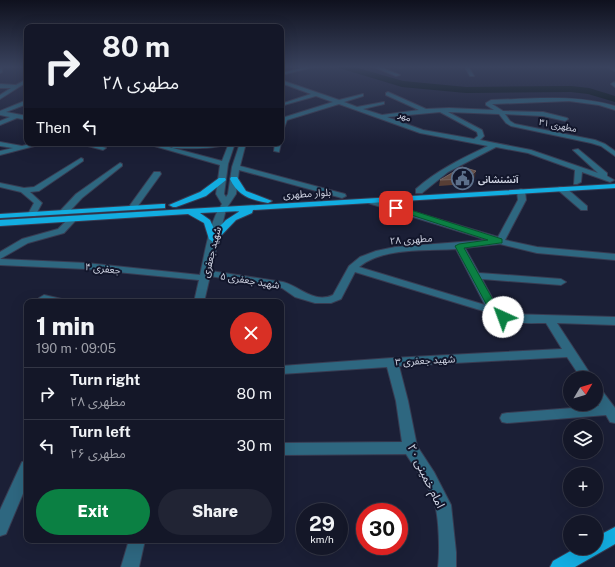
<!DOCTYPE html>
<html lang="en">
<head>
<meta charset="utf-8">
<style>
  body { margin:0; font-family:"Public Sans","Noto Sans Arabic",sans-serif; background:#212434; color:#f1f3f6; height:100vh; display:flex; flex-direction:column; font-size:15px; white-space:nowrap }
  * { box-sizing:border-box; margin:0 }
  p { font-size:13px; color:#9d9fa8 }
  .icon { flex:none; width:22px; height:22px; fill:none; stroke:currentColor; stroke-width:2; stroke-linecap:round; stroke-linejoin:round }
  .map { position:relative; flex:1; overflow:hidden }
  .sheet { position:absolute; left:24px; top:299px; width:260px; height:244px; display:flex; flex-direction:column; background:#141728; border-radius:8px; box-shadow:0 4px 16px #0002,0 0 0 1px #333645 }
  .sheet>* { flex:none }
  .banner { position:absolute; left:24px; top:24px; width:260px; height:122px; border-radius:8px; box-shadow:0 4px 16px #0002,0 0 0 1px #333645; background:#141728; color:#f1f3f6; overflow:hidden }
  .needle { width:26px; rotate:52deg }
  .fabs { position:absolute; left:563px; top:371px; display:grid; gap:8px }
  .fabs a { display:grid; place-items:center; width:40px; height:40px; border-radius:50%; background:#141728; box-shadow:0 4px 16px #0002,0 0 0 1px #333645; font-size:20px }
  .speed { position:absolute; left:296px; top:503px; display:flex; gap:8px; font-size:20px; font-weight:700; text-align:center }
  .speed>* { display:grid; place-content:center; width:52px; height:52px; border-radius:50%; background:#141728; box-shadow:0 4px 16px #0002,0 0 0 1px #333645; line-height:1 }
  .speed small { font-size:10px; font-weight:400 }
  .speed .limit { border:6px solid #d22; background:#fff; color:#111 }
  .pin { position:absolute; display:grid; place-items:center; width:34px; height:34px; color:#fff; margin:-17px; border-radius:8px; box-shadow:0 2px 6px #0006 }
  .me { position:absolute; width:44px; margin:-22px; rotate:317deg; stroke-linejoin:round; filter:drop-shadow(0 0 3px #0008) }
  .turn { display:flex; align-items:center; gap:14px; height:84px; padding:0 12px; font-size:18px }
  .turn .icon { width:52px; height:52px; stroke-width:2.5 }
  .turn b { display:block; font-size:28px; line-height:34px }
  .then { display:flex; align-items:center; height:38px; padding:0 12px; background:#0003; gap:8px; font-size:15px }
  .round { display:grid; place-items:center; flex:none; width:42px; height:42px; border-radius:21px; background:#212434 }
  .overview { display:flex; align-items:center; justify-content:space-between; height:68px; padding:0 12px }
  h1 { font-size:24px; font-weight:800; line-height:30px }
  .cta { display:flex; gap:8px; margin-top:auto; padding:8px 12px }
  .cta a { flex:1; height:46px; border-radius:24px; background:#0b8043; color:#fff; font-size:16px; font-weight:800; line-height:46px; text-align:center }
  .cta a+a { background:#212434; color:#f1f3f6 }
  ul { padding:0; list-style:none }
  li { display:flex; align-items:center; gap:12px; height:52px; padding:0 12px; border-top:1px solid #333645 }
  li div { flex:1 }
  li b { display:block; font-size:15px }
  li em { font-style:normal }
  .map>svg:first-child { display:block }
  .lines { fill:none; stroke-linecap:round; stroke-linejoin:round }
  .river { fill:#031010; fill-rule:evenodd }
  .minor-casing { stroke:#383c52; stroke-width:2 }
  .major-casing { stroke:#383c52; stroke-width:2 }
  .minor { fill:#2e6780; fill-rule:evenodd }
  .major { fill:#12ade1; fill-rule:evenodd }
  .wall { fill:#573e35 }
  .shaded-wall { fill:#3a2b2e }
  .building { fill:#644f48; stroke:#756460 }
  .route { fill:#0b8043; stroke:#07532c }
  .labels { text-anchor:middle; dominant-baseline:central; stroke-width:4; stroke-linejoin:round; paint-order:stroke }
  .far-street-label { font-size:9px; fill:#d1d5e4; stroke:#12162b }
  .far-poi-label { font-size:9px; font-weight:bold; fill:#d1d5e4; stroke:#12162b; text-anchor:start }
  .street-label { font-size:10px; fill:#d1d5e4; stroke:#12162b }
  .near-street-label { font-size:12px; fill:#d1d5e4; stroke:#12162b }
</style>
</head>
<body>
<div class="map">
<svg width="615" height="567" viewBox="0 0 615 567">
  <rect width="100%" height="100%" fill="#1b1f36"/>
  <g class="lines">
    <polygon class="river" points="338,66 351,66 403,81 466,87 571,86 589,88 615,96 615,102 588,94 571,92 466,93 402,87 339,68"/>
    <defs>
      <g id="minor">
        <polygon points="311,66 318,66 281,75 281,73"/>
        <polygon points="371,66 377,66 400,75 396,76"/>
        <polygon points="400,66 404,66 404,67 400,68"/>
        <polygon points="464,66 468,66 474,76 470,76"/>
        <polygon points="605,66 610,66 615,68 615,71"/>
        <polygon points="0,67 2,68 2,72 0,73"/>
        <polygon points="27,79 27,82 0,99 0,95 11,88 0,88 0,84 16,85"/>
        <path d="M281 80 339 100 363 94V96L344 102 357 107 384 102V104L363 109 382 115 419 110 386 95V93L388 92 426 109 449 108 494 110 486 105V103L491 100C533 99 574 94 615 106V110L599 105 569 101 492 104 503 111 543 112 567 118 568 119 565 121 543 116 505 114 510 121 515 124 595 140 605 144 615 151V156L601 146 591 143 511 126 506 123 499 114 448 112 482 130 484 136 480 140 531 150 598 173 573 150 578 149 607 173V176L614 180 610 182 582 172 581 182 577 184H574L575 170 528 153 496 147 448 172 422 193H416V189C437 170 463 158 488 146L420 133 339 104 287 120 284 128 281 130 282 118 333 102 316 96 284 105V103L311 94 281 83ZM440 112 477 132 478 136 474 139 423 130 387 117Z"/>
        <polygon points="614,82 615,83 615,87 611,84"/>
        <polygon points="27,100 27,104 6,112 27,116 27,120 17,118 0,125 0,121 10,117 0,115 0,111"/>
        <polygon points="0,142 22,146 35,143 46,143 0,155 0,151 13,148 0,146"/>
        <polygon points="77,143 89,143 106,148 103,150"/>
        <path d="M144 143H154L222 161 229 143H235L228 164 224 194 226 197 228 194 232 167 240 143H246L240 166 345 194 346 196 342 198 239 170 236 194 226 209 211 271 283 282C299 286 314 304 333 295L349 266 360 257 376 251 395 247 487 240 368 203 367 201 371 199 498 237 518 200 517 191 521 189 525 191 526 200 505 240 537 247 615 254V260L537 253 500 244 465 248 479 273 561 279 566 282 561 285 482 279 498 309 507 314 615 317V325L557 323 593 378H581L567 357 399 366 408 401 417 446 434 472 451 505 456 552V567H438C440 552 439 519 435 505 430 487 416 470 406 454L281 455V443L402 442 396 401 387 367 281 374V366L392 358 562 349 546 323C526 323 507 325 490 313L355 272 341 299 331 303H315L295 297 282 288 210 276 204 302H194L199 280 86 269 0 265V259L86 263 200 275C205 253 209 222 222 204L216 194 220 165ZM456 249 485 305 359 267C383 247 426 251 456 249Z"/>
        <path d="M228 143C218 150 186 148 173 148L170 146 173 144Z"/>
        <polygon points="275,143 281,143 279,152 274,151"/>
        <polygon points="81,158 83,159 83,161 39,191 30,192 42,203 35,216 32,216 28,214 34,203 21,192 0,187 0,183 24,188 34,187"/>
        <polygon points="120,163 122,164 122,166 82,198 67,214 61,214 60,212 61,210 76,194"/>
        <polygon points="154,172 160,172 161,174 135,210 129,210 128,208"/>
        <polygon points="559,187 565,187 587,206 587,210 581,210 559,191"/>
        <polygon points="73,216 77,219 64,233 28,243 0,259 0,252 22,239 58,229 70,217"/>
        <polygon points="44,295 66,300 67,302 47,302 40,300 39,298"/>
        <polygon points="596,386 600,388 615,408 615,423 610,422 606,415 507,423 502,422 500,418 502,414 507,413 599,406 596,401"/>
        <polygon points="27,461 27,484 6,534 0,536 0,510 22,462"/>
        <polygon points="129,540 145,540 139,567 121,567"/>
      </g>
      <g id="major">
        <path d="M231 177H237L246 191 272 201 268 203C251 200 238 196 230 179Z"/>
        <polygon points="219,178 225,178 226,180 206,196 176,207 173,207 169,205 200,192"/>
        <path d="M615 184V188L253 210 252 213 236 220 216 241 213 242 209 239 204 223 188 214 0 226V220ZM240 211 226 220 215 231 210 220 200 213 241 211Z"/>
        <polygon points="162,204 165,204 165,208 0,218 0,214"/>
        <polygon points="615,527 615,544 575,567 550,567 553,561 576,548 596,548 596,537"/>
      </g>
    </defs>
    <use href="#minor" class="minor-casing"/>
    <use href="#major" class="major-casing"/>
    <use href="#minor" class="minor"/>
    <use href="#major" class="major"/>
  </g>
  <polygon class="wall" points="475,177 466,184 439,186 440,180"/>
  <polygon class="shaded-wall" points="476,171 475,177 466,184 467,179"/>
  <polygon class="building" points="462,167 476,171 467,179 440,180"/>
  <linearGradient id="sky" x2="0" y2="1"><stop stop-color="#0f111e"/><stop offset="0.46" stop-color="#39425d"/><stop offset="1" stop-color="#39425d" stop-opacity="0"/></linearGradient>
  <rect width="615" height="145" fill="url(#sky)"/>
  <polygon class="route" points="393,206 398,206 502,239 502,243 500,243 464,248 498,309 508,317 507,319 500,319 491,313 455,246 459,244 488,240 393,209"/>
  <defs>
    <symbol id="civic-ring" viewBox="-11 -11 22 22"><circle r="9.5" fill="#12162b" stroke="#5c6f8a" stroke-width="1.5"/><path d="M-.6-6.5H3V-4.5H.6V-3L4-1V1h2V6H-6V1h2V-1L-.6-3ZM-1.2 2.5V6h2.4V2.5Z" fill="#5c6f8a"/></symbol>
  </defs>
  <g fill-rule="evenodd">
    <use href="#civic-ring" x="450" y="166" width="25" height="25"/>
  </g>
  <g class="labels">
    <g class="far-street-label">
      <text transform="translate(405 116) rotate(21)">مهر</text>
      <text transform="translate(558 125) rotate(11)">مطهری ۳۱</text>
    </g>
    <g class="far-poi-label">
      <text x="478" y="179">آتشنشانی</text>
    </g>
    <g class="street-label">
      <text transform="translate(307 193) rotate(-3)">بلوار مطهری</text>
      <text transform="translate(411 239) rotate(-4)">مطهری ۲۸</text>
      <text transform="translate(211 252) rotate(-76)">شهید جعفری</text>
      <text transform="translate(103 268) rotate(6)">جعفری ۴</text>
      <text transform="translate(250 280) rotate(9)">شهید جعفری ۵</text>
      <text transform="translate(425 360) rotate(-3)">شهید جعفری ۳</text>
    </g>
    <g class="near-street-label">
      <text transform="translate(426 476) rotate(64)">امام خمینی ۲۰</text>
    </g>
  </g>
</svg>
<div class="fabs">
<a><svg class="needle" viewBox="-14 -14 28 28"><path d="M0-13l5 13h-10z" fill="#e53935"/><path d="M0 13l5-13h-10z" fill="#9d9fa8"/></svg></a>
<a><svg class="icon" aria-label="layers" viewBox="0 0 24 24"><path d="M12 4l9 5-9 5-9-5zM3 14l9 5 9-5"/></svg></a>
<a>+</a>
<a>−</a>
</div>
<div class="speed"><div>29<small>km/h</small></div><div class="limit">30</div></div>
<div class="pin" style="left:396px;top:208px;background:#d93025"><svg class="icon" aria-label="arrive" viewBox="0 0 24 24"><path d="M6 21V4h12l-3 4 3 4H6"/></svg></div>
<svg class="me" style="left:503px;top:317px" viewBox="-20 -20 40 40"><circle r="19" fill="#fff"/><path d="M0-13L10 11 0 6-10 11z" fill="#0b8043"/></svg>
<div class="banner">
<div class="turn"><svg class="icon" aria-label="right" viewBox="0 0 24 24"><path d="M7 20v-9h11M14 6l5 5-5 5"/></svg><div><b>80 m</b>مطهری ۲۸</div></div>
<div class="then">Then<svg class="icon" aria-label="left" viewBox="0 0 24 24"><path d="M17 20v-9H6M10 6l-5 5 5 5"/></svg></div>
</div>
<section class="sheet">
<div class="overview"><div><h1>1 min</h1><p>190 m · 09:05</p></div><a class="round" style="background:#d93025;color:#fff"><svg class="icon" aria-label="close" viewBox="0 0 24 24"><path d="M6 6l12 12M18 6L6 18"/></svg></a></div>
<ul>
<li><svg class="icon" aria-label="right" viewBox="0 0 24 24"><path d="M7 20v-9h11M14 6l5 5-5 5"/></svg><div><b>Turn right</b><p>مطهری ۲۸</p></div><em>80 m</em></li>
<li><svg class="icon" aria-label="left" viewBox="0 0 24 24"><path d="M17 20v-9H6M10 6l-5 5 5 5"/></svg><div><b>Turn left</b><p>مطهری ۲۶</p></div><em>30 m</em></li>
</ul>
<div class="cta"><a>Exit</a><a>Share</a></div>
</section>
</div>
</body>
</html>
